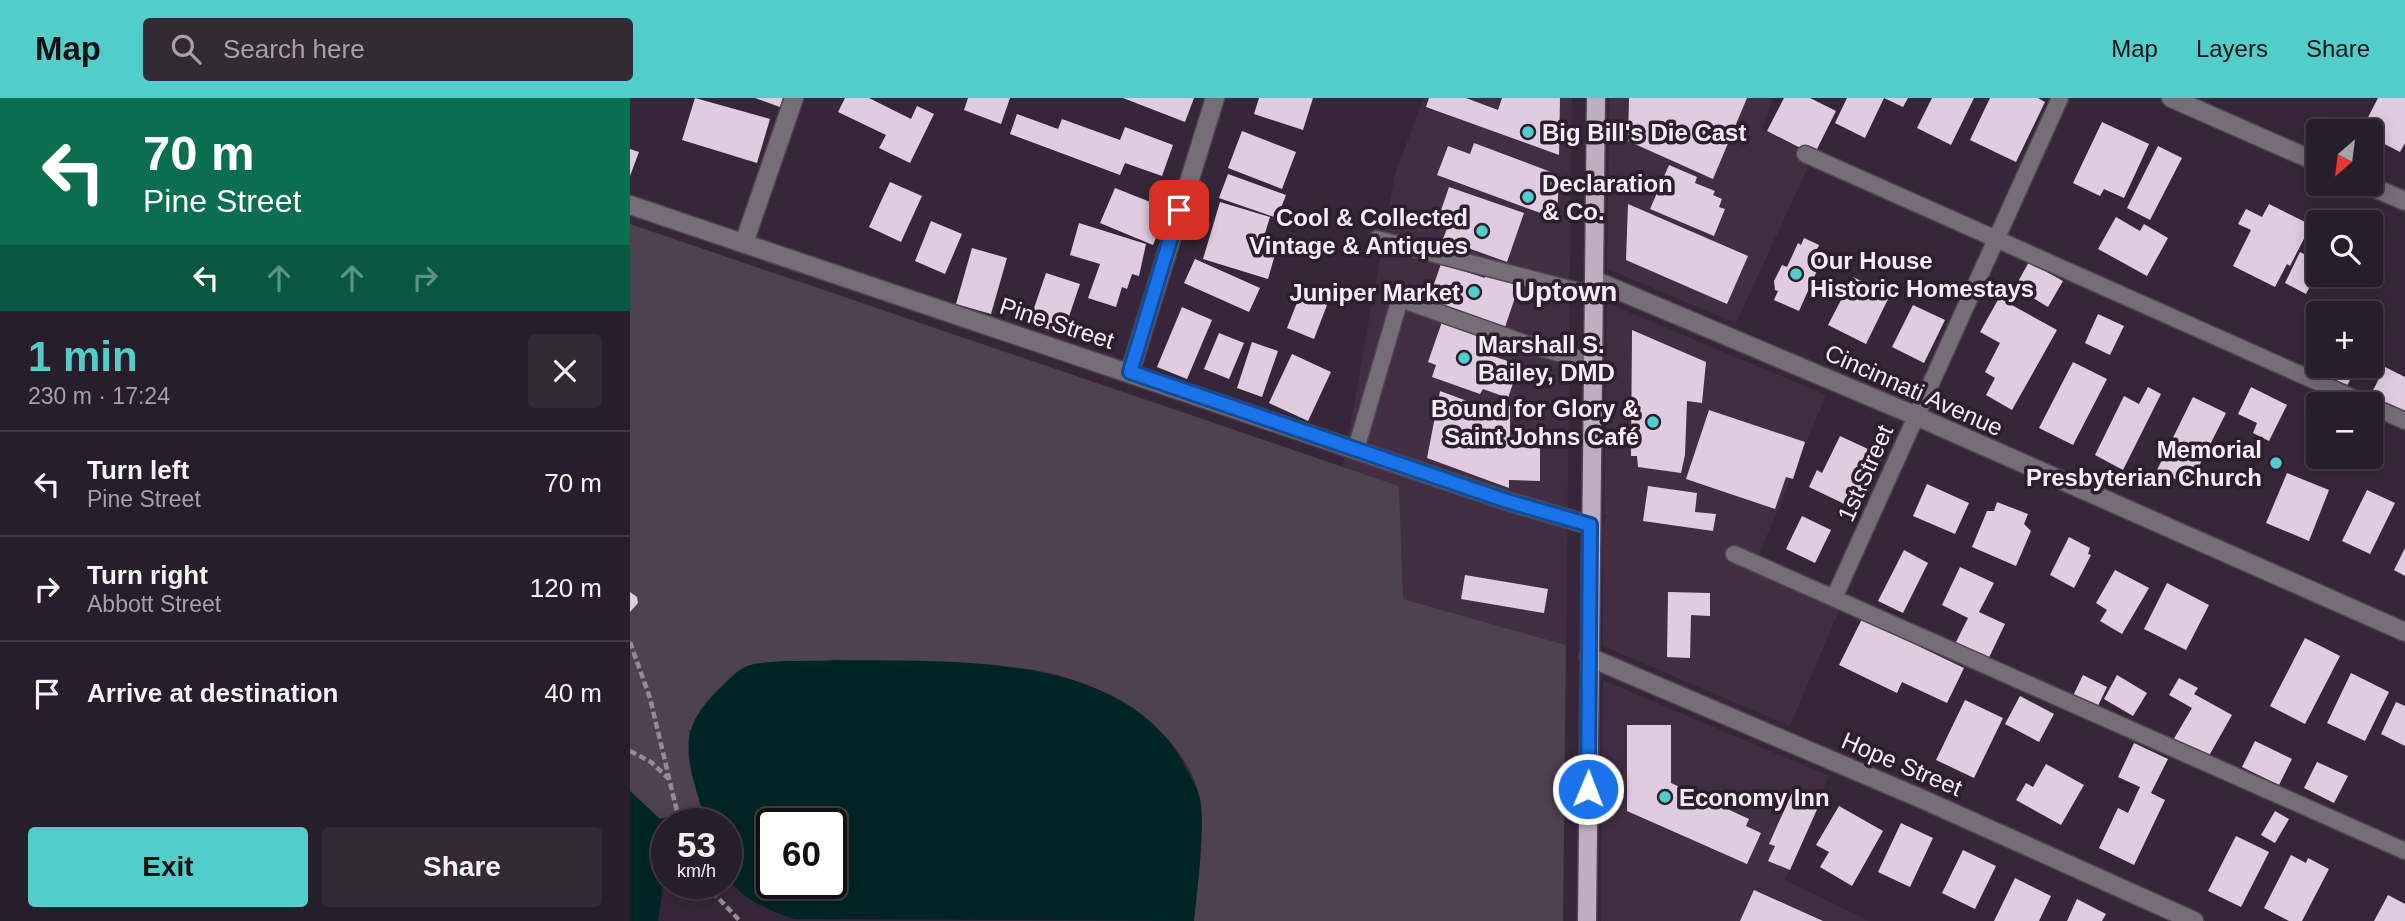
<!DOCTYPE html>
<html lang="en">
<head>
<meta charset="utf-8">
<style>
  body { margin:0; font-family:Arial,sans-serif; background:#342a36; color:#f1f3f6; height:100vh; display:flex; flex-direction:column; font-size:26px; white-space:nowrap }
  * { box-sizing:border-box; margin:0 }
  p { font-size:23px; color:#a5a2a8 }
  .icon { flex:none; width:38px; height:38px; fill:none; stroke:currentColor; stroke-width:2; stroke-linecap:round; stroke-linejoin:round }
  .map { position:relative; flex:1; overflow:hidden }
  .sheet { display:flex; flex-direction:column; background:#281d2a; width:630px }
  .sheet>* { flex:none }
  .guide { background:#0b6e4f; color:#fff; overflow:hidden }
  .needle { width:46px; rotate:208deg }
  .controls { position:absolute; left:1676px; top:21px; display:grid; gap:14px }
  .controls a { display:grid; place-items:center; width:77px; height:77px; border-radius:7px; background:#281d2a; box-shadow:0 4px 18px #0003,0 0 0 2px #443b47; font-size:35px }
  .speed { position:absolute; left:21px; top:710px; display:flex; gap:14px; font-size:35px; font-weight:700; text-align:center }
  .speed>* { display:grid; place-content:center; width:91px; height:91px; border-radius:50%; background:#281d2a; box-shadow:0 4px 18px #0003,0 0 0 2px #443b47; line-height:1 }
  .speed small { font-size:18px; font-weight:400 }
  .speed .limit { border:4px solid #111; border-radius:10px; background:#fff; color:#111 }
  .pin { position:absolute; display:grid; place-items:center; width:60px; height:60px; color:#fff; margin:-30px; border-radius:14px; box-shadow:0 4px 10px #0006 }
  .me { position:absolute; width:77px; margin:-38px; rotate:1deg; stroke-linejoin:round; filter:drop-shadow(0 0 5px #0008) }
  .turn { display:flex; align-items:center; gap:24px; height:147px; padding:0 28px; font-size:32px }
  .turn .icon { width:91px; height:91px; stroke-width:2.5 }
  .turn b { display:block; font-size:49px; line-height:60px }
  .lanes { display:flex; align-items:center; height:66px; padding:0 28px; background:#0003; justify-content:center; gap:35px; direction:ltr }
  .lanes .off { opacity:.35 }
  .round { display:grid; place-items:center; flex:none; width:74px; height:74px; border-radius:7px; background:#342a36 }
  .overview { display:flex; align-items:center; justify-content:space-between; height:119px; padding:0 28px }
  h1 { font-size:42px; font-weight:600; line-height:52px; color:#53cdca }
  .button { display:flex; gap:14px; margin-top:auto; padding:14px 28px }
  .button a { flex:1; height:80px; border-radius:7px; background:#53cdca; color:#111; font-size:28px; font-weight:600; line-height:80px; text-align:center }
  .button a+a { background:#342a36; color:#f1f3f6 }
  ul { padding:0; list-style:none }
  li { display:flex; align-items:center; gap:21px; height:105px; padding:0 28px; border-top:2px solid #443b47 }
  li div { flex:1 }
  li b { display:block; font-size:26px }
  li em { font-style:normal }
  header { display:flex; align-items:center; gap:42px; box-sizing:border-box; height:98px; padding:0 35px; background:#53cdca; color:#111 }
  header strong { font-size:33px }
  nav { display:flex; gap:38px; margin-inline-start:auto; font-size:24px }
  .search { width:490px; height:63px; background:#342a36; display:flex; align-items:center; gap:18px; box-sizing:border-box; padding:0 24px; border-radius:7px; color:#a5a2a8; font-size:26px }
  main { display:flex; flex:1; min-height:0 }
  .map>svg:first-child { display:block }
  .built { fill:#422e43 }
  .green { fill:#4f4250 }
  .water { fill:#002524; fill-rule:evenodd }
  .building { fill:#e0cce1 }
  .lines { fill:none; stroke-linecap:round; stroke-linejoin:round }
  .service-casing { stroke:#514353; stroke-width:19 }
  .minor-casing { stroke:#514353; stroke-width:21 }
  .primary-casing { stroke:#514353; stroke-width:21 }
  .path { stroke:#968a97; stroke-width:4.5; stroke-dasharray:7 3.5; stroke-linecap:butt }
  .service { stroke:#766e77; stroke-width:16 }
  .minor { stroke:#766e77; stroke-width:18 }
  .primary { stroke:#bfaec0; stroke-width:18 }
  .route-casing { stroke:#114b97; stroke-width:18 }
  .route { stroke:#1a73e8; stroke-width:12 }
  .poi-dot { fill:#53cdca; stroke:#2c1e2d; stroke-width:2.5 }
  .labels { text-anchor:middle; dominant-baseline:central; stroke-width:7; stroke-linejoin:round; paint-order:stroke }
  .poi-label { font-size:24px; font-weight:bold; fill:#f6ecf6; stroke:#2c1e2d; text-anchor:start }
  .street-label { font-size:24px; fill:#f6ecf6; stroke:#2c1e2d }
  .quarter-label { font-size:28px; font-weight:bold; fill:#f6ecf6; stroke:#2c1e2d }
</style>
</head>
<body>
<header>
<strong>Map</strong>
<div class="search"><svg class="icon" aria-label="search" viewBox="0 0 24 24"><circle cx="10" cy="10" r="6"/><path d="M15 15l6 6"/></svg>Search here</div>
<nav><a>Map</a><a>Layers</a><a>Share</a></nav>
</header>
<main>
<section class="sheet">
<div class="guide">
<div class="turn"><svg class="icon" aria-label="left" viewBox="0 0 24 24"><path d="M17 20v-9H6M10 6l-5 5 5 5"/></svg><div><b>70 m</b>Pine Street</div></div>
<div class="lanes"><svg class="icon" aria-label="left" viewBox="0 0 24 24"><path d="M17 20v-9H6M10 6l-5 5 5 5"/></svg><svg class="icon off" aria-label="ahead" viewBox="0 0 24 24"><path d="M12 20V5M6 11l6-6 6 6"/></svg><svg class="icon off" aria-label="ahead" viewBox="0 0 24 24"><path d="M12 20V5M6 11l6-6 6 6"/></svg><svg class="icon off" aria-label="right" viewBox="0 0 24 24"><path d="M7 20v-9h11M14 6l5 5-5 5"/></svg></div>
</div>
<div class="overview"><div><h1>1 min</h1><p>230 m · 17:24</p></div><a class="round"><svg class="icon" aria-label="close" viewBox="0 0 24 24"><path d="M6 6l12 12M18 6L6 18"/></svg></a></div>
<ul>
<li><svg class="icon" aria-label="left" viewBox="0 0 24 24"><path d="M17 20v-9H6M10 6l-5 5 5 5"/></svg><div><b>Turn left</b><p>Pine Street</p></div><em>70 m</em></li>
<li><svg class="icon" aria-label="right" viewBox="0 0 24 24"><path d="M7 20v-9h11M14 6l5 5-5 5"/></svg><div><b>Turn right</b><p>Abbott Street</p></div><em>120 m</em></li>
<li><svg class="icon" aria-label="arrive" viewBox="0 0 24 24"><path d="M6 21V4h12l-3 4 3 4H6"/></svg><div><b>Arrive at destination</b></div><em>40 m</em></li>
</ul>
<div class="button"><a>Exit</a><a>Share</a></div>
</section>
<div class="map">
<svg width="1775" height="823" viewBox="0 0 1775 823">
  <rect width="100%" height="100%" fill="#362738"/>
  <g class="built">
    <polygon points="794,0 942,0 936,547 772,501 769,388 713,368 765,76"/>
    <polygon points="980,0 1143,0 1132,31 1183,58 1106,225 977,171"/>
    <polygon points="977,205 1196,297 1124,468 1213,503 1160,628 973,548 973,428 977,417 974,415"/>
    <polygon points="973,582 1199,678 1155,782 1239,823 971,823"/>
  </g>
  <path class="green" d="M0 126 769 388 773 501 936 547 933 823H564C567 793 576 729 570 701 552 619 448 570 371 569 344 569 305 582 277 588 204 602 131 617 59 632L61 671 71 708 30 721 0 693Z"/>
  <path class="water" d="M207 562C317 564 490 552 552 663 558 675 567 688 570 701 575 730 567 792 564 823L165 821C141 812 108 802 97 776 92 764 96 740 96 726H37V738L32 740V795L28 823H0V693L30 721 71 708C55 656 48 630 90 590 98 582 109 570 120 567 144 561 181 564 207 562ZM142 726H201V786H142Z"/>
  <g class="building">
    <polygon points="65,0 140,21 127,65 52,42"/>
    <polygon points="125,0 153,0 150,9"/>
    <polygon points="215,0 239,0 281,21 287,8 304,16 280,65 249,50 256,37 208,14"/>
    <polygon points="338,0 380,0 371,26 334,12"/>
    <polygon points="493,0 564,0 555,24"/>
    <polygon points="629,0 683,0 673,32 624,16"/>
    <polygon points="799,0 836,0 868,12 872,0 930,0 929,57 796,9"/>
    <polygon points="999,0 1117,0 1083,81 998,43"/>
    <polygon points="1154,0 1180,0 1206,13 1184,57 1137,33"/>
    <polygon points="1217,0 1278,0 1273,9 1254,0 1235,40 1205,25"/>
    <polygon points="1302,0 1344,0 1321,47 1287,30"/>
    <polygon points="1360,0 1408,0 1415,4 1386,64 1340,42"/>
    <polygon points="1748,0 1775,0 1775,45 1770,54 1741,39 1741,33 1731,33"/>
    <polygon points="387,16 428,31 432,21 490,42 495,29 543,47 532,78 495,65 490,77 380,36"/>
    <polygon points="1472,24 1519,46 1494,100 1474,91 1470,98 1443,85"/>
    <polygon points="612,33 666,54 652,91 598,70"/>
    <polygon points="844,45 929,77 927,121 807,77 818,48 840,56"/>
    <polygon points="1528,48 1552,60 1520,122 1497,110"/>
    <polygon points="0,51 9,54 0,78"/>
    <polygon points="1039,67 1067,79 1065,85 1085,93 1083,97 1092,101 1089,109 1095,111 1084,138 1020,111"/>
    <polygon points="598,76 656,97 647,120 589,100"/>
    <polygon points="260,84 292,98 271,144 239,129"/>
    <polygon points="819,89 894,115 877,164 813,141 819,125 808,121"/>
    <polygon points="485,90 538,111 523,147 470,125"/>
    <polygon points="590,104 640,119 631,148 646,153 638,181 573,161"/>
    <polygon points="998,106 1118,158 1097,206 996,162"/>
    <polygon points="1639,106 1681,127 1660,168 1657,166 1645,189 1603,168 1621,132 1608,126 1616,111 1632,119"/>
    <polygon points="1486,119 1510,133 1514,126 1538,140 1517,178 1468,151"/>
    <polygon points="301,123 332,136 315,176 285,163"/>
    <polygon points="449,125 516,146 509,178 502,176 497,191 492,189 486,209 458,200 470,166 440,157"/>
    <polygon points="1174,140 1189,147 1186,154 1194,157 1169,213 1144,202 1148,193 1145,192 1144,183 1152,167 1157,169 1168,145 1171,147"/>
    <polygon points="342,150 377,160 361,216 326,206"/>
    <polygon points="1670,154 1689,164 1689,170 1676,196 1655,185"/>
    <polygon points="565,161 630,190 619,214 554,185"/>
    <polygon points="1399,164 1433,183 1418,209 1385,189"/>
    <polygon points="811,166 855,180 857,174 890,185 875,229 798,203"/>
    <polygon points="416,175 450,186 433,236 399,225"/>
    <polygon points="1223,179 1260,197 1236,246 1198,227"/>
    <polygon points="670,197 697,207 684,241 657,230"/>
    <polygon points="1369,200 1427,232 1382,312 1356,297 1365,280 1355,274 1370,245 1350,234"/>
    <polygon points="1283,207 1315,222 1294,265 1262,249"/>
    <polygon points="552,209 582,222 557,281 527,269"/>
    <polygon points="1468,216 1494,228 1480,257 1455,245"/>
    <polygon points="813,221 867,240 860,257 889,267 878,300 853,291 850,296 802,279 806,267 798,264"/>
    <polygon points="1002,232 1076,264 1072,305 1057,303 1055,357 1051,375 1008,369 1007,358 1001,358"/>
    <polygon points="589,235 614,245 599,281 574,271"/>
    <polygon points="622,244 648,253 632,299 607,290"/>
    <polygon points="662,256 701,274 678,323 639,305"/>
    <polygon points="1443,264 1477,281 1443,347 1409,330"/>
    <polygon points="1692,268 1726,270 1715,292 1687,279"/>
    <polygon points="1755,269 1775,279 1775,315 1740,298"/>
    <polygon points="1518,289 1531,296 1493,372 1465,357 1494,298 1509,306"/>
    <polygon points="1621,289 1657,307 1639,343 1623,335 1627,325 1608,316"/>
    <polygon points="810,293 848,307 880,308 880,349 910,350 910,383 879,382 879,390 797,360"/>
    <polygon points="1563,299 1596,315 1559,388 1527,372"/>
    <polygon points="1079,312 1175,344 1163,381 1156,379 1145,411 1056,381"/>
    <polygon points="1210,338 1253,358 1227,412 1179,389 1187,372 1192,375"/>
    <polygon points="1657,375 1699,392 1679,443 1636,425"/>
    <polygon points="1297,386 1339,405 1325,436 1283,418"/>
    <polygon points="1018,388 1067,395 1065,414 1086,416 1083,433 1013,423"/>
    <polygon points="1737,392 1765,405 1740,456 1712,443"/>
    <polygon points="1367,404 1398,416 1394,426 1401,433 1386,468 1342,449 1357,413 1364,413"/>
    <polygon points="1172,418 1201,432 1185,465 1156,451"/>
    <polygon points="1439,439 1460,450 1458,456 1461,457 1444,490 1420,477"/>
    <polygon points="1775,450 1775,478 1764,472"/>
    <polygon points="1274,452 1298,465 1273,515 1248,503"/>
    <polygon points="1330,469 1364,485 1349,514 1375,526 1356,566 1323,550 1338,520 1312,507"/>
    <polygon points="1485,472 1519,490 1492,536 1470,523 1477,512 1466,505"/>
    <polygon points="835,477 918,491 914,515 831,501"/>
    <polygon points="1537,485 1579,507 1556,552 1514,531"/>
    <polygon points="0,494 7,499 8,505 0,514"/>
    <polygon points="1038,494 1080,495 1080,518 1061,517 1060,560 1037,559"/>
    <polygon points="1232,521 1334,570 1317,605 1272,584 1267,595 1209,567"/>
    <polygon points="1675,540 1710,558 1675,626 1640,608"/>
    <polygon points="1721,575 1759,594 1735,643 1697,625"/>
    <polygon points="1453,577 1477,589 1465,614 1441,602"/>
    <polygon points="1487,577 1517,595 1503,618 1474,601"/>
    <polygon points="1549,580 1568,590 1564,596 1602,617 1576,663 1542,644 1562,610 1539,597"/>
    <polygon points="1390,598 1424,616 1409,644 1375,626"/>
    <polygon points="1335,602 1373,620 1344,680 1306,662"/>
    <polygon points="1766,604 1775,608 1775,648 1751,636"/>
    <polygon points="997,627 1041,627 1041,685 1119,721 1116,728 1131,735 1117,766 997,713"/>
    <polygon points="1625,643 1662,661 1649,687 1612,669"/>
    <polygon points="1504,645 1538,661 1521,695 1535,702 1504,767 1469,750 1488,710 1498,715 1510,689 1488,679"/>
    <polygon points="1687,664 1718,678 1704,705 1674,690"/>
    <polygon points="1416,666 1454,687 1431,727 1386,702 1396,685 1403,689"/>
    <polygon points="1162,695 1189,707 1160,772 1138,763 1145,748 1139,746"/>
    <polygon points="1209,708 1253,733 1222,788 1190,769 1199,754 1186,747"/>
    <polygon points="1645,713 1659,721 1645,745 1631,737"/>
    <polygon points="1271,725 1303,740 1280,789 1248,774"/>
    <polygon points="1606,738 1639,754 1611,809 1578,793"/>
    <polygon points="1333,752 1366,768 1345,811 1312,795"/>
    <polygon points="1661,757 1676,765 1678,760 1699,771 1672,823 1659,823 1634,810"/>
    <polygon points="1385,780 1421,798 1409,823 1364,823"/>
    <polygon points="1124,792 1193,823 1110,823"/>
    <polygon points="1758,797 1775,806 1775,823 1744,823"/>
    <polygon points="1447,801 1476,816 1472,823 1437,823"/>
  </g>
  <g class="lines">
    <defs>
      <g id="service">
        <polyline points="1175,56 1737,306"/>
        <polyline points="747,141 963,197"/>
        <polyline points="1741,308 1775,323"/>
        <polyline points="726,351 770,201 903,248 962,264"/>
        <polyline points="1104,456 1775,753"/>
        <polyline points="1204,500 1430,0"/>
      </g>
      <g id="minor">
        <polyline points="1541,0 1689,65"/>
        <polyline points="1735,86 1775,103"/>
        <polyline points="0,107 877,403 959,427"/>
        <polyline points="114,145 164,0"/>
        <polyline points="964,182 1286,318 1775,534"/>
        <polyline points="500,274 585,0"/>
        <polyline points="959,559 1292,701 1564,823"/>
      </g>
      <polyline id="primary" points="957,823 966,0"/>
    </defs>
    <use href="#service" class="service-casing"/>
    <use href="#minor" class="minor-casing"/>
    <use href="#primary" class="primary-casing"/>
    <g class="path">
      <polyline points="0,544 20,600 50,726"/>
      <polyline points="0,653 21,664 39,681"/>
      <polyline points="75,786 110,823"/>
    </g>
    <use href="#service" class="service"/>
    <use href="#minor" class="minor"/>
    <use href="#primary" class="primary"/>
  </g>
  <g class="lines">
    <defs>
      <polyline id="route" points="549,112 500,274 877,403 960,427 958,691"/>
    </defs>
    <use href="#route" class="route-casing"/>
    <use href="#route" class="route"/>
  </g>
  <g class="poi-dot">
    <circle cx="898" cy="34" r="7"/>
    <circle cx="898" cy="99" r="7"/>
    <circle cx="852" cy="133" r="7"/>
    <circle cx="1166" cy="176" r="7"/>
    <circle cx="844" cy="194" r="7"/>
    <circle cx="834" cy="260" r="7"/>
    <circle cx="1023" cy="324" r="7"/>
    <circle cx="1646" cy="365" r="7"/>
    <circle cx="1035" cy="699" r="7"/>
  </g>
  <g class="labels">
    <g class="poi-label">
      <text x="912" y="34">Big Bill's Die Cast</text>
      <text x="912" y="85">Declaration<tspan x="912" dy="28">&amp; Co.</tspan></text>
      <text x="838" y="119" text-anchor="end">Cool &amp; Collected<tspan x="838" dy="28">Vintage &amp; Antiques</tspan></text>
      <text x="1180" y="162">Our House<tspan x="1180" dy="28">Historic Homestays</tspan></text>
      <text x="830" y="194" text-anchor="end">Juniper Market</text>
      <text x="848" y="246">Marshall S.<tspan x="848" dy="28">Bailey, DMD</tspan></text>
      <text x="1009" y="310" text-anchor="end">Bound for Glory &amp;<tspan x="1009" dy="28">Saint Johns Café</tspan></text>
      <text x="1632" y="351" text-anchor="end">Memorial<tspan x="1632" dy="28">Presbyterian Church</tspan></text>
      <text x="1049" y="699">Economy Inn</text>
    </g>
    <g class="street-label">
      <text transform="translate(427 225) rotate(18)">Pine Street</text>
      <text transform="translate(1284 292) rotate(24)">Cincinnati Avenue</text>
      <text transform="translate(1235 375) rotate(-66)">1st Street</text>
      <text transform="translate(1272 666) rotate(23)">Hope Street</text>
    </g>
    <g class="quarter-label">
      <text x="936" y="193">Uptown</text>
    </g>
  </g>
</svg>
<div class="controls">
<a><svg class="needle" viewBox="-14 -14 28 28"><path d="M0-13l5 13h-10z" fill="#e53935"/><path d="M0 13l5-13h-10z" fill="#a5a2a8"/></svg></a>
<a><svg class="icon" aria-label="search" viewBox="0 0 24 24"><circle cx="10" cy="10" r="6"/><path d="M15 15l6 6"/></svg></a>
<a>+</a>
<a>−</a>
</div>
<div class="speed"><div>53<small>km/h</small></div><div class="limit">60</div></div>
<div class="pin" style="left:549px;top:112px;background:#d93025"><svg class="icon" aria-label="arrive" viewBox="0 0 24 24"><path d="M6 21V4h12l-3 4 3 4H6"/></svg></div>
<svg class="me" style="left:958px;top:691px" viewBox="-20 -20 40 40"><circle r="17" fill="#1a73e8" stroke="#fff" stroke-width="3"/><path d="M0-11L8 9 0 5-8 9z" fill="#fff"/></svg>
</div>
</main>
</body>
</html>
